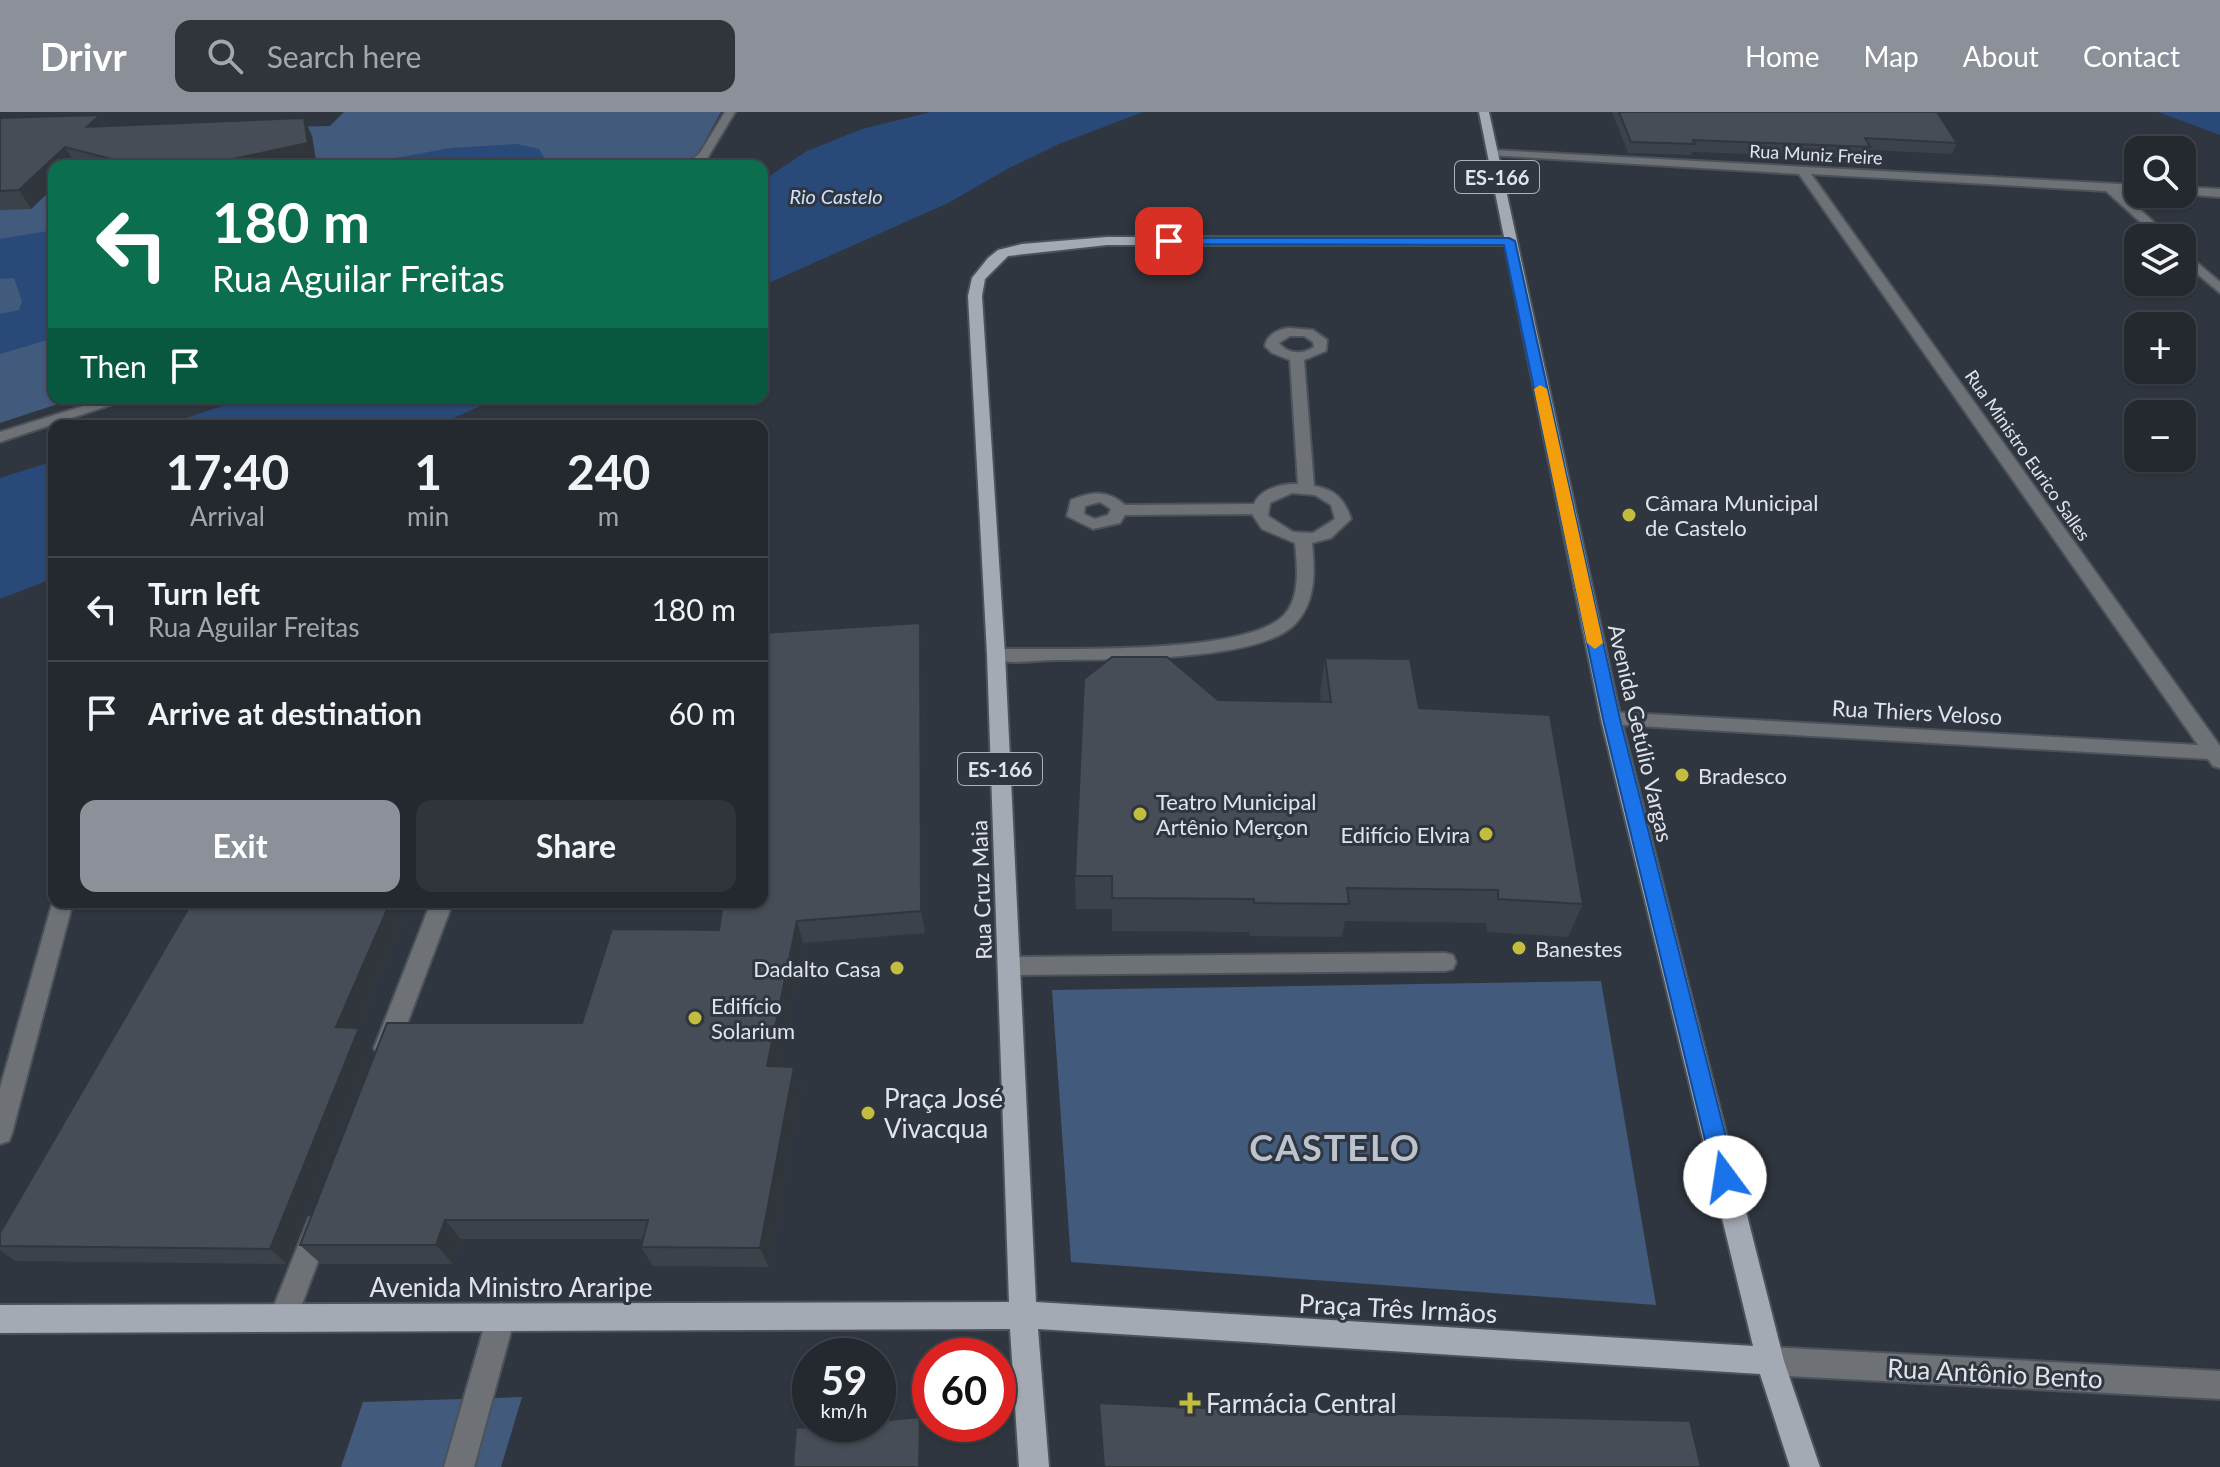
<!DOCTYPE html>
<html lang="en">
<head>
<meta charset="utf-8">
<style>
  body { margin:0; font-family:Lato,sans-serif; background:#30343b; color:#f1f3f6; height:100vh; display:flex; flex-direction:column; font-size:30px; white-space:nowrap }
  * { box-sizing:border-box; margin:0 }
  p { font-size:26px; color:#a3a6aa }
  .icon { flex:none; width:44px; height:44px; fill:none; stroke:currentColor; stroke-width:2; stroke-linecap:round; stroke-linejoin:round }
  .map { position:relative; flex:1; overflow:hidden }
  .side { position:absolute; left:48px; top:308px; width:720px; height:488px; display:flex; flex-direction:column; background:#24282f; border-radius:16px; box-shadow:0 2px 6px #0004,0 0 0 2px #41444b }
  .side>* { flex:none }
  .top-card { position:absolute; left:48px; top:48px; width:720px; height:244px; border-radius:16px; box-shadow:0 2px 6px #0004,0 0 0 2px #41444b; background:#0b6e4f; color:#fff; overflow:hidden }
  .controls { position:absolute; left:2124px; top:24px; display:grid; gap:16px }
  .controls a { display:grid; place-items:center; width:72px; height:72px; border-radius:16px; background:#24282f; box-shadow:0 2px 6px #0004,0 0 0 2px #41444b; font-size:40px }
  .speed { position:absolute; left:792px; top:1226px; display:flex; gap:16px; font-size:40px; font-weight:700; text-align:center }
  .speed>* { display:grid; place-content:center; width:104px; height:104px; border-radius:50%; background:#24282f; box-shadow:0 2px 6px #0004,0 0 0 2px #41444b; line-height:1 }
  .speed small { font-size:20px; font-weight:400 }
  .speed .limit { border:12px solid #d22; background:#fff; color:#111 }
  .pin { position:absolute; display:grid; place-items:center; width:68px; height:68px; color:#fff; margin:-34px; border-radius:16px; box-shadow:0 4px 12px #0006 }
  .me { position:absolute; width:88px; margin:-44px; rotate:346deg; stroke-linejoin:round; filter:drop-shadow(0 0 6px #0008) }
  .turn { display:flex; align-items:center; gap:28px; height:168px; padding:0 32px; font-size:36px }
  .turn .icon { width:104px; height:104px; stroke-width:2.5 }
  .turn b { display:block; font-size:56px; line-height:68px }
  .then { display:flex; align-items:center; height:76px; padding:0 32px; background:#0003; gap:16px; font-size:30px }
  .eta { display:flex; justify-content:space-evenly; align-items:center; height:136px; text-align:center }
  .eta b { font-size:48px; font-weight:700; line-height:56px }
  .action { display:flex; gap:16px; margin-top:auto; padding:16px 32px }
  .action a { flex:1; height:92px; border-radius:16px; background:#8c9099; color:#fff; font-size:32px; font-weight:700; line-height:92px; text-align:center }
  .action a+a { background:#30343b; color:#f1f3f6 }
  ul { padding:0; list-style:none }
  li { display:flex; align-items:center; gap:24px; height:104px; padding:0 32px; border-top:2px solid #41444b }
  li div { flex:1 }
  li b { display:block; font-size:30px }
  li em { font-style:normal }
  header { display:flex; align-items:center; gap:48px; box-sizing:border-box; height:112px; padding:0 40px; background:#8c9099; color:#fff }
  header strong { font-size:38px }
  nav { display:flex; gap:44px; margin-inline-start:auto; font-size:28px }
  .search { width:560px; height:72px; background:#30343b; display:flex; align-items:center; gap:20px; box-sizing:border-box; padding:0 28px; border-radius:16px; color:#a3a6aa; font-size:30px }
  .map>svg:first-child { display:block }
  .green { fill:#425a7c }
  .water { fill:#294a79 }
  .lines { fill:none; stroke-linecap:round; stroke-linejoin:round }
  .minor-casing { stroke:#4c525a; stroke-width:4 }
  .major-casing { stroke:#4c525a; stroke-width:4 }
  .minor { fill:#6e7175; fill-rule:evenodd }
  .major { fill:#a4aab4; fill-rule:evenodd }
  .wall { fill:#3c424a }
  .shaded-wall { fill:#31363c }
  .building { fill:#464d56; stroke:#31363c; stroke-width:2 }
  .route { fill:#1a73e8; stroke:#114b97; stroke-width:2 }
  .slow { fill:#f59e0b }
  .poi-dot { fill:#c3bd3f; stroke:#30363f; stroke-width:3 }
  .labels { text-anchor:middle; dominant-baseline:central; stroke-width:6; stroke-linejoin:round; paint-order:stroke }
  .far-street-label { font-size:18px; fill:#e0e4ea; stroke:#30363f }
  .shield { fill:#30363f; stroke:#abb0b7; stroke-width:2 }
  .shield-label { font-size:20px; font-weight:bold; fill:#e0e4ea }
  .far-water-label { font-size:20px; font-style:italic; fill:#cce1ff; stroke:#30363f }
  .poi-label { font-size:22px; fill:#e0e4ea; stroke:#30363f; text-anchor:start }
  .street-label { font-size:22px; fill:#e0e4ea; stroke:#30363f }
  .near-poi-label { font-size:26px; fill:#e0e4ea; stroke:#30363f; text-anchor:start }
  .near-street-label { font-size:26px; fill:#e0e4ea; stroke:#30363f }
  .near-district-label { font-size:36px; font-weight:bold; letter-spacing:2px; fill:#bbc3ce; stroke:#30363f }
</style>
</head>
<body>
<header>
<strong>Drivr</strong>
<div class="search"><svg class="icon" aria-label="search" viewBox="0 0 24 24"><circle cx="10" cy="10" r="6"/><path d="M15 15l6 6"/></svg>Search here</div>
<nav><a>Home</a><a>Map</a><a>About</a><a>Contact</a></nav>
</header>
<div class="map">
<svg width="2220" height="1355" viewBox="0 0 2220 1355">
  <rect width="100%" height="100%" fill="#30363f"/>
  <g class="green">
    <polygon points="344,0 721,0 691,54 54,54 54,286 76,286 0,311 0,20 330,14"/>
    <polygon points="1601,869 1656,1193 1071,1150 1052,878"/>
    <polygon points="522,1285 501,1355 341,1355 363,1290"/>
  </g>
  <g class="water">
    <polygon points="931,0 1143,0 1059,32 1009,56 948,91 762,174 762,69 807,39 862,17"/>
    <polygon points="2158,0 2220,0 2220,23"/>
    <polygon points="517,32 539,37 545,47 531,54 353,54 450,36"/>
    <polygon points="54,118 54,226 0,242 0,202 19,198 22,189 14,166 0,167 0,127"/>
    <polygon points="247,286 498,286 436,314 161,314"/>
    <polygon points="54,349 54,466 0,487 0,366"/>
  </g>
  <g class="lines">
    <defs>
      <g id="minor">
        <polygon points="725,0 735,0 708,45 698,54 685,54 700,41"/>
        <polygon points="1492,38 2138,73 2138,81 2121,80 2171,126 2158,126 2106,79 1811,62 2220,634 2220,656 2213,654 2208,647 1604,612 1601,607 1611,600 2198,633 1799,62 1488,43 1488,39"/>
        <polygon points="2182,75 2220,77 2220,85 2180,82"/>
        <polygon points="2182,138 2220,170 2220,181 2182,149"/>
        <path d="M1290 216 1313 218 1327 228 1326 239 1304 248 1314 374C1335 377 1345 388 1351 407L1331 426 1312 431C1315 460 1316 490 1295 512 1259 550 1109 547 1057 548 1036 548 1010 553 990 547L987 543 990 539 996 537C1054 536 1249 544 1285 502 1301 483 1297 453 1295 431L1262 417 1252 402 1125 403 1120 411 1093 417 1067 404 1071 388C1092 379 1108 378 1125 393L1254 392C1260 377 1282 371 1298 372L1290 248 1272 241 1265 234C1266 223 1280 216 1290 216ZM1290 224H1304L1313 230 1314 235C1302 243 1288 242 1279 231ZM1292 381 1315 383 1331 393 1335 407 1313 421 1293 420 1268 404 1270 391ZM1100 390 1111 397 1108 403 1095 407 1084 402 1085 394Z"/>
        <polygon points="109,286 131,286 0,330 0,320"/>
        <polygon points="54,785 54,790 73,790 12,1021 9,1029 0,1032 0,976"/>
        <polygon points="431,790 453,790 398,936 394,943 386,946 378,943 374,936"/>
        <polygon points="1445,841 1453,843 1456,850 1453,857 1445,859 1009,863 1001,861 998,854 1001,847 1009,845"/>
        <polygon points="318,1103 327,1106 331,1115 293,1216 283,1220 273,1216 269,1206 309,1106"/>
        <polygon points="501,1191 511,1195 515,1205 474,1355 444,1355 487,1205 491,1195"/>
        <polygon points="1770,1235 2220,1259 2220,1287 1770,1263 1760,1259 1756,1249 1760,1239"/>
      </g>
      <path id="major" d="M1479 0H1489L1621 607 1784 1249 1820 1355H1790L1760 1262 1038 1217 1049 1355H1019L1010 1217 0 1221V1193L1009 1190 987 543 968 184 972 166 988 146 998 138 1022 132 1107 125H1504ZM1107 133H1505L1601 607 1753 1234 1036 1190 1005 543 982 184 985 167 1008 144Z"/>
    </defs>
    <use href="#minor" class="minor-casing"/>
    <use href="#major" class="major-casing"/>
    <use href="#minor" class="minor"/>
    <use href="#major" class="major"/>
  </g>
  <g class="wall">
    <polygon points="1612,0 1937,0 1957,31 1952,42 1869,38 1865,46 1692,40 1691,43 1628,41"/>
    <polygon points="100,3 106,14 312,24 316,49 294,54 76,53 31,97 0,98 0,6"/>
    <polygon points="920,511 923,535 925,821 803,831 779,955 794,955 801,976 769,1155 653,1154 641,1135 643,1127 461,1127 453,1152 321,1152 300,1133 582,911 719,818"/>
    <polygon points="1325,546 1419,596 1583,792 1568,825 1487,820 1486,811 1345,809 1342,825 1250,824 1249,820 1112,819 1112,797 1076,797 1075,764 1218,588 1321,590 1320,581"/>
    <polygon points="192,790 302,790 305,794 389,793 401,812 357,916 372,933 287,1152 15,1149 0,1138 0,1134"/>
    <polygon points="1099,1291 1701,1355 1103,1355"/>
  </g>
  <g class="shaded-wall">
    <polygon points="100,3 109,21 87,15"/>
    <polygon points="304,6 312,24 316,49 294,54 200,54"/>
    <polygon points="65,35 76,53 54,54 54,75 31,97 19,78"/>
    <polygon points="920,511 923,535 925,821 921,799"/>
    <polygon points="290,790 302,790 308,799 288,794"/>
    <polygon points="389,793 401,812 350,933 336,915"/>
    <polygon points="797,809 803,831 775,976 767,954"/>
    <polygon points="359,916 372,933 287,1152 270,1137"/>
    <polygon points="794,955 801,976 769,1155 760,1136"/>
    <polygon points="445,1108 461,1127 453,1152 436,1133"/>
    <polygon points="920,1305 922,1312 922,1355 919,1355"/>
  </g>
  <g class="building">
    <polygon points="1619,0 1937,0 1957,31 1865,26 1870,35 1693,28 1695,32 1631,30"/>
    <polygon points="100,3 87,15 304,6 308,31 200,54 139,54 65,35 19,78 0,79 0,6"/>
    <polygon points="920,511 921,799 797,809 767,954 794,955 760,1136 641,1135 648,1108 445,1108 436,1133 300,1133 387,911 582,911 612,817 719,818 723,790 762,790 762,521"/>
    <polygon points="1112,545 1167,545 1218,588 1331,590 1325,546 1410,547 1419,596 1550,603 1583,792 1498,787 1498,778 1347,776 1349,792 1254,791 1254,787 1112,786 1112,764 1075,764 1084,567"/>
    <polygon points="192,790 290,790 288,794 389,793 336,915 359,916 270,1137 0,1134 0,1121"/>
    <polygon points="1099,1291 1267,1299 1690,1309 1701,1355 1104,1355"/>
    <polygon points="920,1305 919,1355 793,1355 796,1316 842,1312 878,1312 878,1309"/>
  </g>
  <polygon class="route" points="1509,126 1515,129 1620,607 1736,1065 1733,1072 1725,1075 1717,1072 1714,1065 1603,607 1504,133 1169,132 1163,129 1169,126"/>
  <polygon class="slow" points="1540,273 1547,277 1603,531 1595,537 1587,531 1534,277"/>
  <g class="poi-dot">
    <circle cx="1629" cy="403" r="8"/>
    <circle cx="1682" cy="663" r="8"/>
    <circle cx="1140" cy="702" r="8"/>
    <circle cx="1486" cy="722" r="8"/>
    <circle cx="1519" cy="836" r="8"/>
    <circle cx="897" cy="856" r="8"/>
    <circle cx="695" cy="906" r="8"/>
    <circle cx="868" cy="1001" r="8"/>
    <path d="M1186 1279h8v8h8v8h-8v8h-8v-8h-8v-8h8z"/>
  </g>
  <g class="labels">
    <g class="far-street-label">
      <text transform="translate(1816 42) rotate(3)">Rua Muniz Freire</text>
      <text transform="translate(2028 343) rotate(55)">Rua Ministro Eurico Salles</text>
    </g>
    <g class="shield">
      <rect x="1455" y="49" width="84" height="32" rx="6"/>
      <rect x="958" y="641" width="84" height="32" rx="6"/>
    </g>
    <g class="shield-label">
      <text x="1497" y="65">ES-166</text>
      <text x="1000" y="657">ES-166</text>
    </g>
    <g class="far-water-label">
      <text x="836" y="84">Rio Castelo</text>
    </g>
    <g class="poi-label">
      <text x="1645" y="390">Câmara Municipal<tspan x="1645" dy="25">de Castelo</tspan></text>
      <text x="1698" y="663">Bradesco</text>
      <text x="1156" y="689">Teatro Municipal<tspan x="1156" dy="25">Artênio Merçon</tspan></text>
      <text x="1470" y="722" text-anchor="end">Edifício Elvira</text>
      <text x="1535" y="836">Banestes</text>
      <text x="881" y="856" text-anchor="end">Dadalto Casa</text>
      <text x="711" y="893">Edifício<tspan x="711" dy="25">Solarium</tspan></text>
    </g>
    <g class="street-label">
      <text transform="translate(1917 600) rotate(3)">Rua Thiers Veloso</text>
      <text transform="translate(1641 621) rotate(77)">Avenida Getúlio Vargas</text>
      <text transform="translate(981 778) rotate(-92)">Rua Cruz Maia</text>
    </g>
    <g class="near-poi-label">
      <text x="884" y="986">Praça José<tspan x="884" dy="30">Vivacqua</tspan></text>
      <text x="1206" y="1291">Farmácia Central</text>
    </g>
    <g class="near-street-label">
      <text x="511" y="1175">Avenida Ministro Araripe</text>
      <text transform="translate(1398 1196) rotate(3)">Praça Três Irmãos</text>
      <text transform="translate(1995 1261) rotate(3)">Rua Antônio Bento</text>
    </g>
    <g class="near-district-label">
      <text x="1335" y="1035">CASTELO</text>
    </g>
  </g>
</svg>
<div class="controls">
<a><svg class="icon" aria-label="search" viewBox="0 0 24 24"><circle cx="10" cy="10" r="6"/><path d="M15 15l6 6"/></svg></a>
<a><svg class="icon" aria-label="layers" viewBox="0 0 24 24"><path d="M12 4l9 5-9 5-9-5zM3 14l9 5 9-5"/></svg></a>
<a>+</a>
<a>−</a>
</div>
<div class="speed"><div>59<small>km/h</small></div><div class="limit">60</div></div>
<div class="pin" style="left:1169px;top:129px;background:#d93025"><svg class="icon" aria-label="arrive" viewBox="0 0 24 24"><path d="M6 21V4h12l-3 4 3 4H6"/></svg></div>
<svg class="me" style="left:1725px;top:1065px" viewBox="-20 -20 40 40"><circle r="19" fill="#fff"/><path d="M0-13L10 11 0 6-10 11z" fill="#1a73e8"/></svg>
<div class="top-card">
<div class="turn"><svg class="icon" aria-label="left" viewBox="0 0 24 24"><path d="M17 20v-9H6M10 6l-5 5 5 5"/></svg><div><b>180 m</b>Rua Aguilar Freitas</div></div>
<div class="then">Then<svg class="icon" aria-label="arrive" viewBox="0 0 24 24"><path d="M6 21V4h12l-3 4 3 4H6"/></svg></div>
</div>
<section class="side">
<div class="eta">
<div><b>17:40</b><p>Arrival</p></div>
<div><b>1</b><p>min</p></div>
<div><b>240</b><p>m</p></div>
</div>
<ul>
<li><svg class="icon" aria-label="left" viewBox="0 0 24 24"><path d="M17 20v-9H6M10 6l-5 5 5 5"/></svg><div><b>Turn left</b><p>Rua Aguilar Freitas</p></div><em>180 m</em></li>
<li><svg class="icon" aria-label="arrive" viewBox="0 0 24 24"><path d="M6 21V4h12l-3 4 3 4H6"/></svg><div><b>Arrive at destination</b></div><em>60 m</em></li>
</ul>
<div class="action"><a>Exit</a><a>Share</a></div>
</section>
</div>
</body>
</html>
